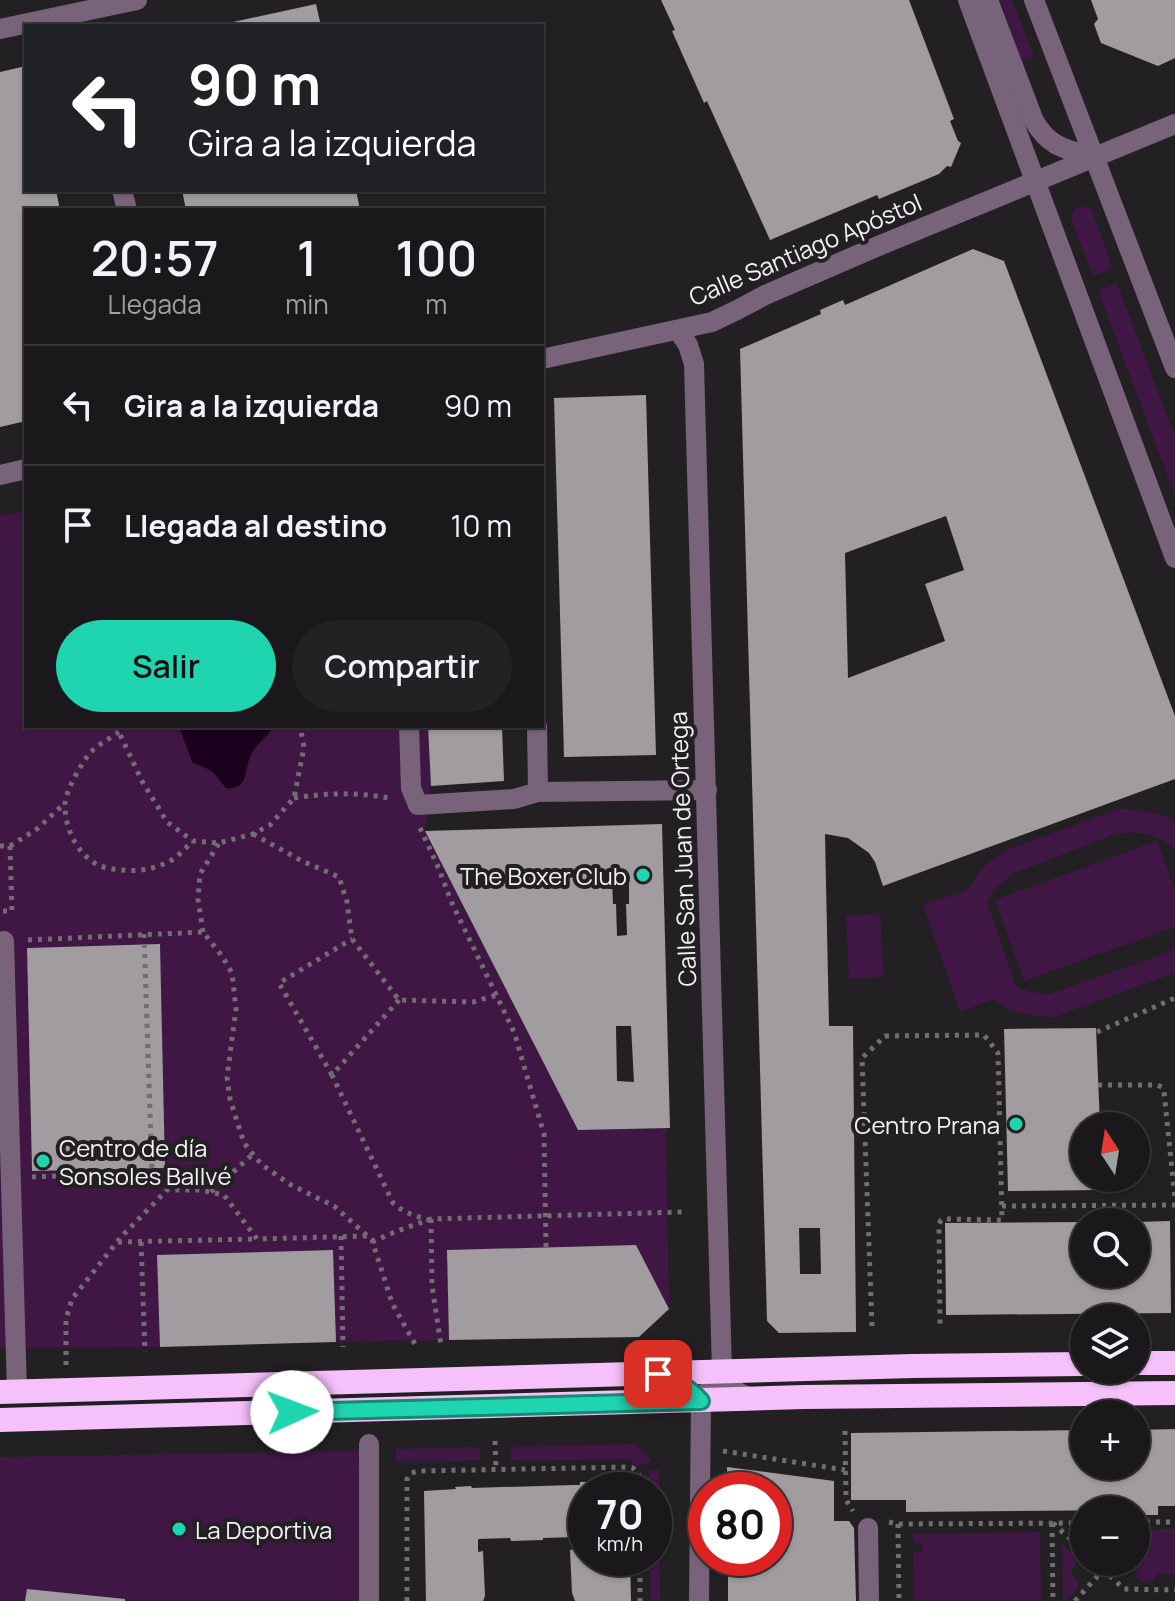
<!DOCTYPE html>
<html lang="es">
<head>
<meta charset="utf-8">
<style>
  body { margin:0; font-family:Manrope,sans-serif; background:#232123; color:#f1f3f6; height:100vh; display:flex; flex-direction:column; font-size:30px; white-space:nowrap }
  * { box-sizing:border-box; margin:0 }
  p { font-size:26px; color:#9fa0a2 }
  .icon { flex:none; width:44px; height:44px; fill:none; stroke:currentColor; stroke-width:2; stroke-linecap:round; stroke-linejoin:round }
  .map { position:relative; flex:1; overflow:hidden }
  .details { position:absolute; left:24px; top:208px; width:520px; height:520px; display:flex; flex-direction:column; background:#1a181a; border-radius:0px; box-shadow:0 2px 6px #0004,0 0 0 2px #383739 }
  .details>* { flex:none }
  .top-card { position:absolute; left:24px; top:24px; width:520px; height:168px; border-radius:0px; box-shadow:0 2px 6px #0004,0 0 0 2px #383739; background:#202124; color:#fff; overflow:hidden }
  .needle { width:52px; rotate:348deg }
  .buttons { position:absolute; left:1070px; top:1112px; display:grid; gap:16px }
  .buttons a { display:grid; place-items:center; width:80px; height:80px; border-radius:50%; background:#1a181a; box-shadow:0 2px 6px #0004,0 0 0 2px #383739; font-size:40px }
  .speed { position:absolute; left:568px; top:1472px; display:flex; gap:16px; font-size:40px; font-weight:700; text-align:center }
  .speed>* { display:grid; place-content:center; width:104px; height:104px; border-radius:50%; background:#1a181a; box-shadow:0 2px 6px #0004,0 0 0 2px #383739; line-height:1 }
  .speed small { font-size:20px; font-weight:400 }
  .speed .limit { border:12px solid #d22; background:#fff; color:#111 }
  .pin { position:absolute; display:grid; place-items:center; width:68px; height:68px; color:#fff; margin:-34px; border-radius:16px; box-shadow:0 4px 12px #0006 }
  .me { position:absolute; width:88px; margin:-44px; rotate:88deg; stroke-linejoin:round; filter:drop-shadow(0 0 6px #0008) }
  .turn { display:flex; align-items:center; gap:28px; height:168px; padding:0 32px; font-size:36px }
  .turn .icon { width:104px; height:104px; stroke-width:2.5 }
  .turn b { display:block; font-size:56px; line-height:68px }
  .eta { display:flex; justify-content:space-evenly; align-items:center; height:136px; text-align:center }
  .eta b { font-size:48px; font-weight:600; line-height:56px }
  .cta { display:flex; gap:16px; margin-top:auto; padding:16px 32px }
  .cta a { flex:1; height:92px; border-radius:48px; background:#1fd5b0; color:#111; font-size:32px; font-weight:600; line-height:92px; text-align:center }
  .cta a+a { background:#232123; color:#f1f3f6 }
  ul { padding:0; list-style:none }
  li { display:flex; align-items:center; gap:24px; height:120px; padding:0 32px; border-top:2px solid #383739 }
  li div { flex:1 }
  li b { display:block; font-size:30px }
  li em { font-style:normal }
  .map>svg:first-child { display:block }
  .green { fill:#401744; fill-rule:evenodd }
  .water { fill:#1b001e }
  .building { fill:#a09ca0; fill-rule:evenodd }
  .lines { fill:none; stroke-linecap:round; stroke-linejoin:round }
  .path { stroke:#716e71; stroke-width:5; stroke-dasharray:4 6; stroke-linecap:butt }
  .minor { stroke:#79637a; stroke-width:20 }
  .highway { stroke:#f6c0fb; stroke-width:24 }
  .route-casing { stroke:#148a72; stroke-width:20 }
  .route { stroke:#1fd5b0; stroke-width:14 }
  .poi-dot { fill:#1fd5b0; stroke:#232023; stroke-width:3 }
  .labels { text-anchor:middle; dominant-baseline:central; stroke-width:8; stroke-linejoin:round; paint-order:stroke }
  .street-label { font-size:24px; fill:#f4f2f4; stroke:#232023 }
  .poi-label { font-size:24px; fill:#f4f2f4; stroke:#232023; text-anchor:end }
</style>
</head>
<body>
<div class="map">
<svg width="1175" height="1601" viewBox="0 0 1175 1601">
  <rect width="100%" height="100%" fill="#232023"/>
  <g class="green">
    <polygon points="1000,0 1012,0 1034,56 1022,60"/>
    <path d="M1085 206 1091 209 1113 269 1093 276 1071 218C1073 209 1077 207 1085 206Z"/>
    <polygon points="1117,283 1175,437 1175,496 1098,290"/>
    <path d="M26 510V726H428L431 786 425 831 578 1130 666 1128 669 1309 636 1245 447 1250 449 1340 336 1342 333 1250 158 1255 160 1347 0 1348V516ZM159 944 165 1168 32 1171 27 948Z"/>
    <path d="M1119 809C1140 809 1156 811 1175 821V850C1159 834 1137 830 1115 834L1012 874 994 890 987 902 1016 986C1026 992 1037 994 1049 994L1167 953 1175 946V973L1054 1017 1028 1015 1009 1009 994 999 960 1012 923 905 967 890 980 871 991 860 1009 849Z"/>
    <polygon points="1157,841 1175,890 1175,927 1024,981 995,900"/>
    <polygon points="880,914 884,977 849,979 846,916"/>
    <polygon points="636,1444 652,1462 637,1466 629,1459 511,1461 510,1447"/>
    <polygon points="480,1447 480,1461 396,1462 396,1449"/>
    <polygon points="359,1451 358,1601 0,1601 0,1457"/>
    <polygon points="649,1470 659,1470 660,1601 651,1601 650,1558 654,1558 654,1490 650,1490"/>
    <path d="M1136 1529H1175V1574L1170 1575 1159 1573 1153 1581 1142 1582C1133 1574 1132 1559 1146 1558L1147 1545 1136 1544Z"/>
    <polygon points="1040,1532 1041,1601 914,1601 913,1552 922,1552 922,1544 913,1543 912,1534"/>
    <polygon points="1062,1543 1076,1557 1077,1563 1071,1570 1072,1575 1078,1581 1078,1588 1065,1601 1063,1601"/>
  </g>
  <path class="water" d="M179 726H273C268 737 259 742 253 751 243 765 251 791 226 788L212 771 192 762Z"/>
  <g class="building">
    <polygon points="661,0 909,0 954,119 950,121 958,141 961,143 951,167 947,166 939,174 879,199 877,195 770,240 707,101 704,103 672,31 675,30"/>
    <polygon points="1091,0 1175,0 1175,58 1158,66 1101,43 1094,24 1098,19"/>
    <polygon points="316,4 321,26 220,26 219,25"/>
    <polygon points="26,66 26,190 56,190 60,210 26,210 26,421 0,427 0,72"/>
    <polygon points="182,190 356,190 360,210 186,210"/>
    <path d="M973 249 1004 261 1175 716V779L883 886 875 862 869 853 848 838 825 834 829 1026H853L856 1332 779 1333 767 1321 740 349 821 314 820 310 843 300 845 305ZM946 516 964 570 925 584 945 641 848 678 845 553ZM799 1228H820L821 1274H800Z"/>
    <polygon points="646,395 656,755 564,757 554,398"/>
    <polygon points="428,726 502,726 504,781 431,786"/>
    <path d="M662 824 670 1128 578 1130 425 831ZM612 879H629V904H626L627 935 617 936 616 904H613ZM616 1026H631L634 1082 617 1081Z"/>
    <polygon points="160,944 165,1168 32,1171 27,948"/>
    <polygon points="1096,1028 1100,1126 1084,1126 1084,1178 1101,1178 1102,1190 1008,1191 1004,1029"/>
    <polygon points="1170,1221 1171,1313 946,1315 945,1223 1084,1222 1084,1274 1136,1274 1136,1222"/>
    <polygon points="636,1245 669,1309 639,1337 449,1340 447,1250"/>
    <polygon points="333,1250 336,1342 160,1347 157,1255"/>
    <polygon points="1175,1429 1175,1506 1158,1506 1158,1515 1136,1515 1136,1510 906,1512 906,1500 851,1500 851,1433 1084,1430 1084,1466 1136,1466 1136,1430"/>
    <polygon points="727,1467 834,1481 834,1521 849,1521 854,1528 856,1601 728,1601 728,1558 774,1558 774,1490 727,1490"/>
    <polygon points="580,1482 597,1482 598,1485 629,1483 629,1490 586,1490 586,1558 630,1558 631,1601 575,1601 572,1593 570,1550 576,1549 577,1537 543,1538 543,1540 511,1541 510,1538 478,1539 478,1552 483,1551 485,1596 483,1601 426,1601 424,1491 456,1489 455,1487 471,1486 472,1488 573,1485 580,1485"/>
    <polygon points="27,1589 125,1599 125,1601 25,1601"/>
  </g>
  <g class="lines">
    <g class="path">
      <polyline points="116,726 142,781 167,822 193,841 219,843 253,834 270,825 294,798 304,747 300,726"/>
      <path d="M119 732C109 739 97 745 89 754 80 766 67 789 65 803 64 825 75 850 93 862 101 868 112 869 122 870 138 872 155 869 170 861 178 857 185 848 193 841"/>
      <path d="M294 798C326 793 357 792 389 798"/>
      <polyline points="420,828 439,869 451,901 514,1032 544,1134 546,1247"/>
      <polyline points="253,834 302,861 339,877 347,902 352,939 399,1000 473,1002 497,995"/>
      <polyline points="0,846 10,846 12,911 3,911"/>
      <polyline points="10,846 37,829 65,803"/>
      <polyline points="203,932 198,899 200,874 219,843"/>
      <polyline points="144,934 152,1172 167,1190"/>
      <polyline points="28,940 203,932 222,956 232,973 236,1009 227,1077 230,1099 244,1143 261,1164 291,1185 334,1206 372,1240 392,1303 416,1346"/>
      <path d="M399 1000 332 1075 393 1203C404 1213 415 1216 429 1220"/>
      <polyline points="1097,1032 1175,998"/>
      <polyline points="332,1075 279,983 352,939"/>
      <polyline points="1098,1085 1157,1085 1162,1087 1164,1092 1175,1199"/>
      <polyline points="32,1177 152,1172"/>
      <polyline points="211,1192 253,1154"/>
      <polyline points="1002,1206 1175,1205"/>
      <polyline points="431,1219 432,1286 441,1345"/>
      <polyline points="341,1236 343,1347"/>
      <polyline points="118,1242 256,1239"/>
      <polyline points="141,1242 145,1352"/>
      <polyline points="372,1242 397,1231 431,1219 682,1212"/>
      <polyline points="872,1326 862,1058 885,1036 984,1035 998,1053 1002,1220 945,1219 941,1220 939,1224 940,1326"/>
      <polyline points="66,1365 66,1319 72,1299 121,1237 167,1190 200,1190 224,1195 257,1239 367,1236"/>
      <polyline points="845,1431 846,1500 853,1511"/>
      <polyline points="495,1441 496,1470"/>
      <polyline points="723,1451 845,1470"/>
      <polyline points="889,1522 898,1524 1084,1523"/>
      <polyline points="1136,1522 1175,1522"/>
      <polyline points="1052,1523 1053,1601"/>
      <polyline points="1053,1523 1084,1552"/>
      <polyline points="898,1524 899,1601"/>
      <polyline points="640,1558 640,1601"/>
      <polyline points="1095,1562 1124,1589 1175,1590"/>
      <polyline points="407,1601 407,1479 411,1473 418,1471 629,1467 633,1468 639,1475 639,1490"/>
      <polyline points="1075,1601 1103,1570"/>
    </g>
    <g class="minor">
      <polyline points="968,0 1175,558"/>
      <path d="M988 0 1034 121C1050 148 1066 149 1095 158"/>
      <polyline points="1034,0 1175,368"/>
      <polyline points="0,29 137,0"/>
      <polyline points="122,190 127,210"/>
      <path d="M678 330 688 345 694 364 722 1372C729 1388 735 1392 751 1398"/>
      <polyline points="542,359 712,322 737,310 765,295 876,247 1175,124"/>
      <polyline points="0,475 26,469"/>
      <polyline points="409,726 411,788 418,805 514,799 538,792 707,790"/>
      <polyline points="537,726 538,792"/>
      <polyline points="4,941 17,1392"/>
      <polyline points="369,1444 369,1601"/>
      <polyline points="868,1528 869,1601"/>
      <polyline points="699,1601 701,1401 710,1388"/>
    </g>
    <g class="highway">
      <polyline points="1136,1363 1175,1363"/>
      <polyline points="0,1392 913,1366 1084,1364"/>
      <polyline points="0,1420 804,1397 1175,1393"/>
    </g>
  </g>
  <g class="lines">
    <defs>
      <path id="route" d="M292 1412 701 1401C688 1387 676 1380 658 1374"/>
    </defs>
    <use href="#route" class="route-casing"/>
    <use href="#route" class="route"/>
  </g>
  <g class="poi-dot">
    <circle cx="643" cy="875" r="8"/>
    <circle cx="1016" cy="1124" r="8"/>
    <circle cx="43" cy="1161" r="8"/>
    <circle cx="179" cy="1529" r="8"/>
  </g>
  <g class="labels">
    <g class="street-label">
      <text transform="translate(805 249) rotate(-23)">Calle Santiago Apóstol</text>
      <text transform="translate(682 849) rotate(-92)">Calle San Juan de Ortega</text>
    </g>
    <g class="poi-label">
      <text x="627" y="875">The Boxer Club</text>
      <text x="1000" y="1124">Centro Prana</text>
      <text x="59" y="1147" text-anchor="start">Centro de día<tspan x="59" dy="28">Sonsoles Ballvé</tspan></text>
      <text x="195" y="1529" text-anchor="start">La Deportiva</text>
    </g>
  </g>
</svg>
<div class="buttons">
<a><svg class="needle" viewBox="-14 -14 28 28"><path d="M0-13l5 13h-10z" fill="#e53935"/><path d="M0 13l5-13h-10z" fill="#9fa0a2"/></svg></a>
<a><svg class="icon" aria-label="search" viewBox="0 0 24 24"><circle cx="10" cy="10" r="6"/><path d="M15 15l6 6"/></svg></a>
<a><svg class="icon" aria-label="layers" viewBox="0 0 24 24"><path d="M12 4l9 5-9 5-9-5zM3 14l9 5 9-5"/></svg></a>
<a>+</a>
<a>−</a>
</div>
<div class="speed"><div>70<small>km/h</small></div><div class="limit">80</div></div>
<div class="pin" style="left:658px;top:1374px;background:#d93025"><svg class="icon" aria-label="arrive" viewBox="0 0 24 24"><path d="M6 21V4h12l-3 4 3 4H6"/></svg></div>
<svg class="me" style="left:292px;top:1412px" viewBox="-20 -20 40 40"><circle r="19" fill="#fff"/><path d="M0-13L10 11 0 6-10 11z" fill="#1fd5b0"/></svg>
<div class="top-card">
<div class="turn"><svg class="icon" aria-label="left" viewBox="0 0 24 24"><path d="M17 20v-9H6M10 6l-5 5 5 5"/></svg><div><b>90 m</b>Gira a la izquierda</div></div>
</div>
<section class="details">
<div class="eta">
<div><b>20:57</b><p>Llegada</p></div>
<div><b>1</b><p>min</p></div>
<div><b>100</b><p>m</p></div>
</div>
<ul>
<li><svg class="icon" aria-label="left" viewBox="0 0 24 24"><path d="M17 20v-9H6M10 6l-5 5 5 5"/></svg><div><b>Gira a la izquierda</b></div><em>90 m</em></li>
<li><svg class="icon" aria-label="arrive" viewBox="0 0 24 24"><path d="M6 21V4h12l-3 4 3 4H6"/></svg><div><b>Llegada al destino</b></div><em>10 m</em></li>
</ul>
<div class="cta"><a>Salir</a><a>Compartir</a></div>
</section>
</div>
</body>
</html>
